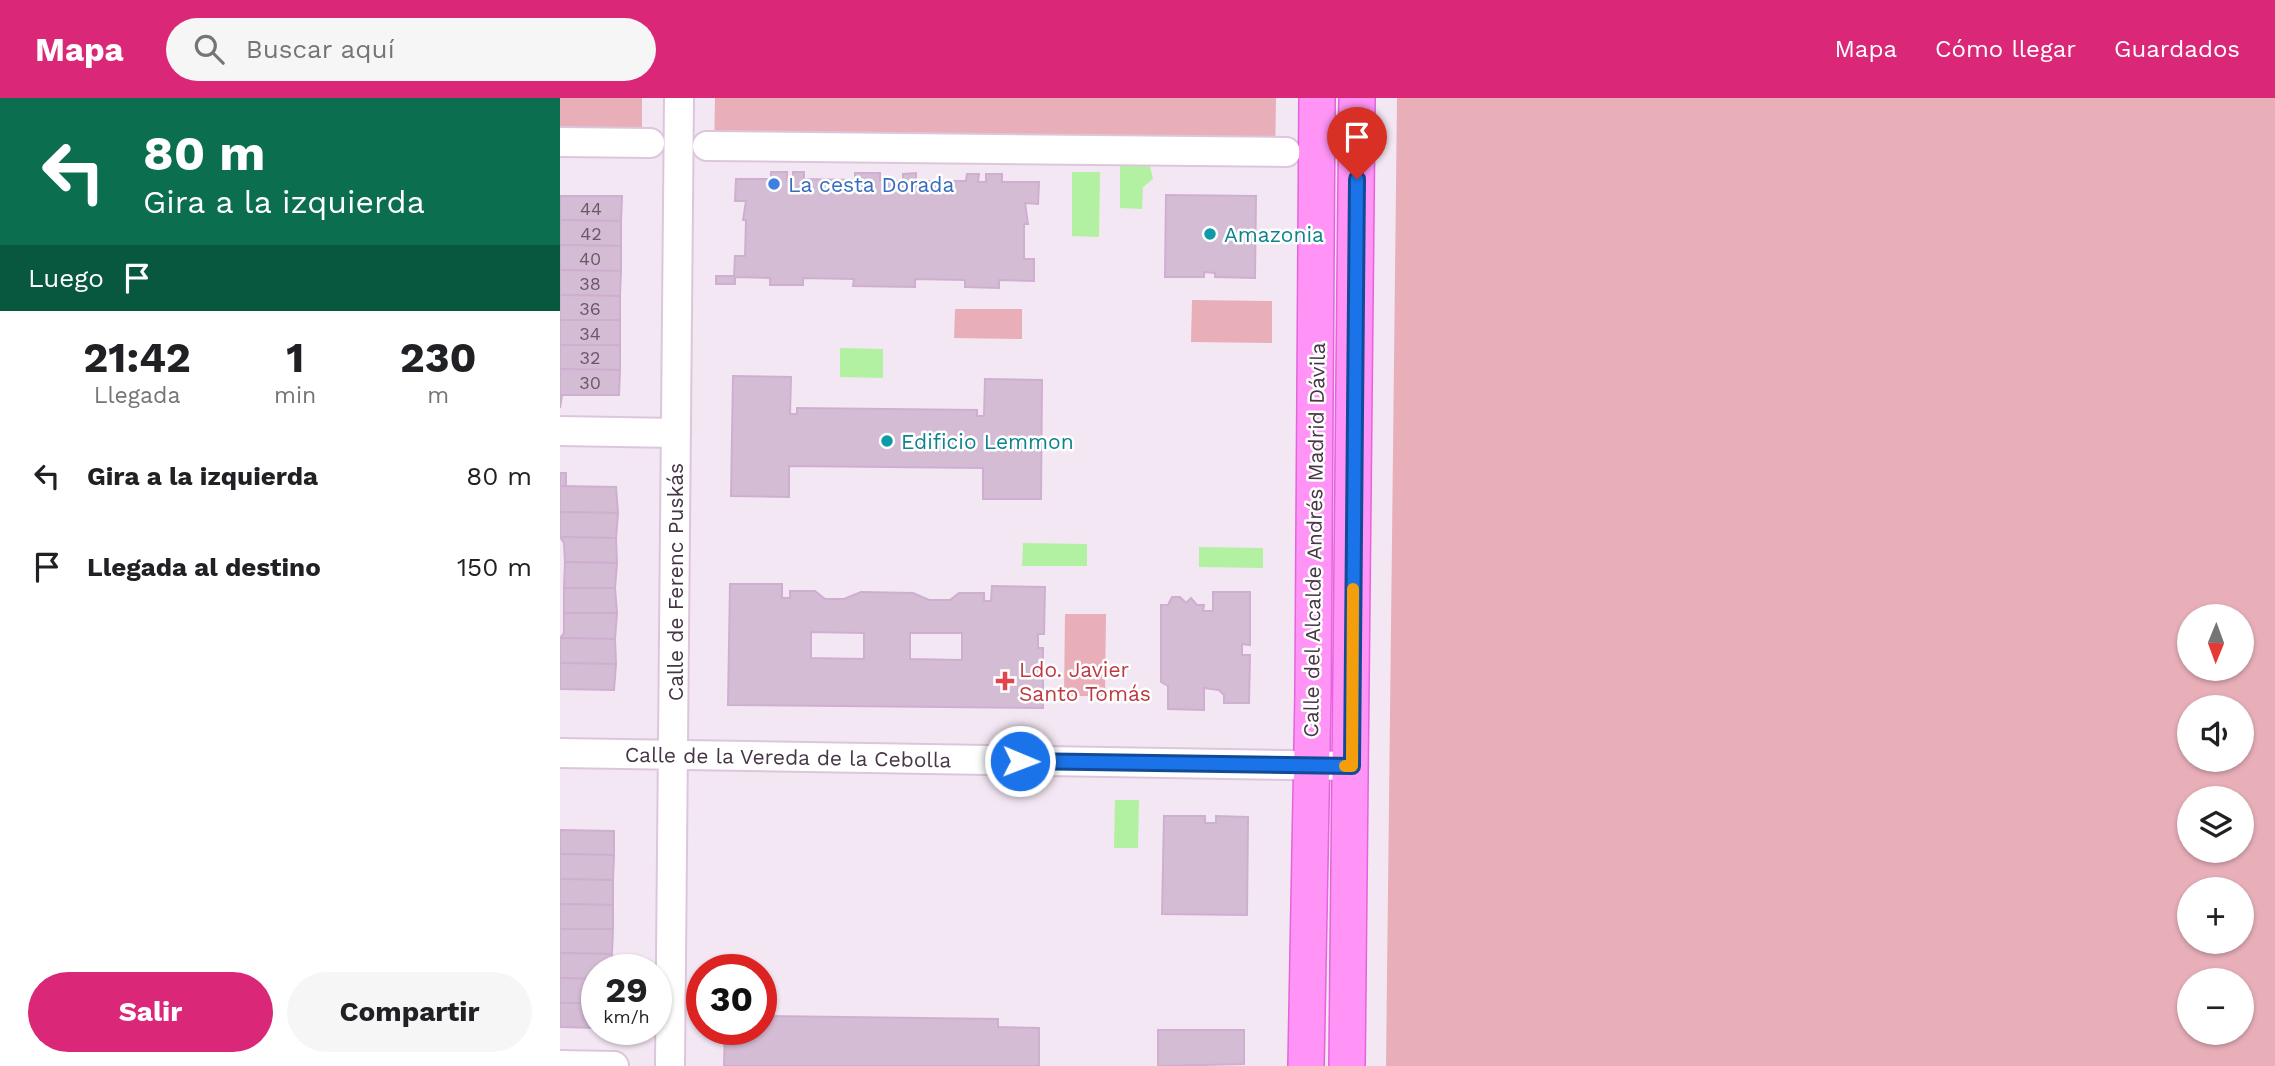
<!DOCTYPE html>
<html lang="es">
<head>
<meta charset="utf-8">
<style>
  body { margin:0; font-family:"Work Sans",sans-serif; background:#f6f6f6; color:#202124; height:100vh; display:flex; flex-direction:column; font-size:26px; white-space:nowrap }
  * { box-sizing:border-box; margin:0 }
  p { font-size:23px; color:#757577 }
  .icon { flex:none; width:38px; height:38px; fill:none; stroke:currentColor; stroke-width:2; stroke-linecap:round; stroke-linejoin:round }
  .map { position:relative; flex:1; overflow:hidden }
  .details { display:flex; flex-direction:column; background:#fff; width:560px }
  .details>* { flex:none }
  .hud { background:#0b6e4f; color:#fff; overflow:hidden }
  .needle { width:46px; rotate:181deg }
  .tools { position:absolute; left:1617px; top:506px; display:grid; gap:14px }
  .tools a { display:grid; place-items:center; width:77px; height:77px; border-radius:50%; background:#fff; box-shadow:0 2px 5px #0004; font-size:35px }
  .speed { position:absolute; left:21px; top:856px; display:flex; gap:14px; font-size:35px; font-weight:700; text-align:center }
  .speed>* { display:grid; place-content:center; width:91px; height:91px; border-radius:50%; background:#fff; box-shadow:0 2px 5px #0004; line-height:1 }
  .speed small { font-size:18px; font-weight:400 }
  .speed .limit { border:10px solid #d22; background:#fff; color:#111 }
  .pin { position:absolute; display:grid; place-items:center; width:60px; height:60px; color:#fff; margin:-72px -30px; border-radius:50% 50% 50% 0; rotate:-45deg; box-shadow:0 0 7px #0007 }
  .pin .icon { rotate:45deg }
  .me { position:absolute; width:77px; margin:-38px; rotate:91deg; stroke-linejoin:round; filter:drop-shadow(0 0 5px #0008) }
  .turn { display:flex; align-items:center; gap:24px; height:147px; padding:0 28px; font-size:32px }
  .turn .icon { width:91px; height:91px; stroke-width:2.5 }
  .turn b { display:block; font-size:49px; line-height:60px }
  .then { display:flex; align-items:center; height:66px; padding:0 28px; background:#0003; gap:14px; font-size:26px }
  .eta { display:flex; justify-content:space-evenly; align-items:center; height:119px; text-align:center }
  .eta b { font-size:42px; font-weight:700; line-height:49px }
  .cta { display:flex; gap:14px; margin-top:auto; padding:14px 28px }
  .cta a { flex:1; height:80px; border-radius:42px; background:#db2777; color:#fff; font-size:28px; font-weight:700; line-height:80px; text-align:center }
  .cta a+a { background:#f6f6f6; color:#202124 }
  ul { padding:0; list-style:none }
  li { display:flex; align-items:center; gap:21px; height:91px; padding:0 28px }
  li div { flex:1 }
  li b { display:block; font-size:26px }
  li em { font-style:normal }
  header { display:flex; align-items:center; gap:42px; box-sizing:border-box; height:98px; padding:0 35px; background:#db2777; color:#fff }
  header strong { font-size:33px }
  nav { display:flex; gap:38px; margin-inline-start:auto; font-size:24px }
  .search { width:490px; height:63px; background:#f6f6f6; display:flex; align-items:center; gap:18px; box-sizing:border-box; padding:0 24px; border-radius:38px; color:#757577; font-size:26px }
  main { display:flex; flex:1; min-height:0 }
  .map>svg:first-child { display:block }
  .green { fill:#e8afb9; fill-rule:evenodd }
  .water { fill:#b3f1a2 }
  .building { fill:#d5bcd5; stroke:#cfafd0; stroke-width:2; fill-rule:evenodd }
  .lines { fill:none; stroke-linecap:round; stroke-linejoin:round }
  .minor-casing { stroke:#ddc6dc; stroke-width:32 }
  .major-casing { stroke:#e563dc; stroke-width:38 }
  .minor { stroke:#fff; stroke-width:28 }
  .major { stroke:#ff94f6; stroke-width:35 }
  .route-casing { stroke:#114b97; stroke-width:18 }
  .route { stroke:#1a73e8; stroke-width:12 }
  .slow { stroke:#f59e0b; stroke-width:12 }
  .shop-dot { fill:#3f7fe0; stroke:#fff; stroke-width:2.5 }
  .culture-dot { fill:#0f9aa8; stroke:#fff; stroke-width:2.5 }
  .health-dot { fill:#e0444e; stroke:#fff; stroke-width:2.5 }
  .labels { text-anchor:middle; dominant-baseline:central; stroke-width:5; stroke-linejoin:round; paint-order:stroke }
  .number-label { font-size:18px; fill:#6a586a }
  .shop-label { font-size:21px; fill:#366cbe; stroke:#fff; text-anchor:start }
  .culture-label { font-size:21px; fill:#0d838f; stroke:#fff; text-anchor:start }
  .street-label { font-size:21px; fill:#463646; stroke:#fff }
  .health-label { font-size:21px; fill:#be3a42; stroke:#fff; text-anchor:start }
</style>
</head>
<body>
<header>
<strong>Mapa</strong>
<div class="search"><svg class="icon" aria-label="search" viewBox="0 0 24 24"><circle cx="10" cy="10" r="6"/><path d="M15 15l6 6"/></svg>Buscar aquí</div>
<nav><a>Mapa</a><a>Cómo llegar</a><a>Guardados</a></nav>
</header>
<main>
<section class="details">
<div class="hud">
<div class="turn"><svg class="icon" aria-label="left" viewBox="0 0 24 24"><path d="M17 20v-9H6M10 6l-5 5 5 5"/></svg><div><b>80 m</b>Gira a la izquierda</div></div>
<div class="then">Luego<svg class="icon" aria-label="arrive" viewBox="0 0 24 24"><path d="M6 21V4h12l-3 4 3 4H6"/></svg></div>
</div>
<div class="eta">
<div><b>21:42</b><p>Llegada</p></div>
<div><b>1</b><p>min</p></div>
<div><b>230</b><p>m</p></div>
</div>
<ul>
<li><svg class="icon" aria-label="left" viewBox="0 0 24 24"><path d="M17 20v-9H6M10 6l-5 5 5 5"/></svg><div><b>Gira a la izquierda</b></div><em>80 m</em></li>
<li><svg class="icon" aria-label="arrive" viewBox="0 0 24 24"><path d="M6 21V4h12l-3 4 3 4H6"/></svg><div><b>Llegada al destino</b></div><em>150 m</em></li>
</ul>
<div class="cta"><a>Salir</a><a>Compartir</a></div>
</section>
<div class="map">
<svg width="1715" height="968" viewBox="0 0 1715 968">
  <rect width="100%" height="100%" fill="#f3e7f3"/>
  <g class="green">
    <polygon points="0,0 82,0 82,56 0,55"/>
    <polygon points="155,0 716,0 715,64 154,57"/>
    <path d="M837 0H1715V968H826ZM1629 518H1682V570H1629ZM1629 609H1682V662H1629ZM1629 700H1682V752H1629ZM1629 791H1682V844H1629ZM1629 882H1682V934H1629Z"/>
    <polygon points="632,202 712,203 712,245 631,244"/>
    <polygon points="395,211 462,211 462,241 394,240"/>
    <polygon points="505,516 546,516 545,598 504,598"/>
  </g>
  <g class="water">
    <polygon points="560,68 590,68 593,81 583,89 582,111 560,110"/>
    <polygon points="512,74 540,74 539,139 512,138"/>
    <polygon points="280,250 323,251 323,280 280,279"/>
    <polygon points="463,445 527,446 527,468 462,468"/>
    <polygon points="639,449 703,450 703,470 639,469"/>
    <polygon points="555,702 579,702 578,750 554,750"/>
  </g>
  <g class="building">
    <polygon points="211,74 227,74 227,82 233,82 233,74 244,74 244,81 295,82 295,75 320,75 320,82 343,83 343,76 356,75 356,83 406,83 407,76 419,76 418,84 426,84 426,76 442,76 442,84 479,84 478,106 465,105 468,126 464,126 464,161 474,161 474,183 439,182 439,190 405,189 405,182 355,181 355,189 293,188 294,181 243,180 243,187 210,187 210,180 175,179 175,186 156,186 156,178 174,178 175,158 185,158 186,122 183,122 186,103 175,103 176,81 211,81"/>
    <polygon points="606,97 696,98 695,180 655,179 655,175 644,174 644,179 605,179"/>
    <polygon points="0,98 62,98 61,123 0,122"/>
    <polygon points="0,122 61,123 61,148 0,147"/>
    <polygon points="0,147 61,148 61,173 0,172"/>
    <polygon points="0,172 61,173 60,198 0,197"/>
    <polygon points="0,197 60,198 60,222 0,222"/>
    <rect x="0" y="222" width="60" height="25"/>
    <polygon points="0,247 60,247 60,272 0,271"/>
    <polygon points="0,271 60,272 59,297 2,297 0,310"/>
    <polygon points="173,278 231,279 230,316 237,316 237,310 417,312 417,318 424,318 425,281 482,282 481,401 423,401 423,370 229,368 229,399 171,398"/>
    <rect x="0" y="375" width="6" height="13"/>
    <polygon points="0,388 56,389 58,415 0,414"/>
    <polygon points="0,414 58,415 56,440 0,439"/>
    <polygon points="0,439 56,440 57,465 5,464 4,445"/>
    <polygon points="5,464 57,465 55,490 4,490"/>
    <path d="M170 486H222V500H230V493H255L265 501H284L301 494 353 495 369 502H390L399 495H424V503H431L432 488 485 489 484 536H478V550H483V610L168 607ZM251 534 304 535V561L251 560ZM350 535H402V562L350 561Z"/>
    <polygon points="4,490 55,490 57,515 4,515"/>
    <polygon points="653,494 690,494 690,547 682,546 682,557 690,557 689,605 664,605 664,597 659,592 644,590 644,612 608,611 608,588 601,584 601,507 608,507 612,499 620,499 626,505 631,500 637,507 644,507 643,513 653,513"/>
    <polygon points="4,515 57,515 55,541 0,540 4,535"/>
    <polygon points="0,540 55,541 56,566 0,565"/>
    <polygon points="0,565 56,566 54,592 0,591"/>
    <polygon points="604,718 645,718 645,725 656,725 656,718 688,719 687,817 602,816"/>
    <polygon points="0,732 54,733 54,757 0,756"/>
    <polygon points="0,756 54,757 53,782 0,781"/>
    <polygon points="0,781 53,782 53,807 0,806"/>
    <polygon points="0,806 53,807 53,831 0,831"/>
    <polygon points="0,831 53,831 52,856 0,855"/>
    <polygon points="0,855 52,856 52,872 37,872 37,881 0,880"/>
    <polygon points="0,880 37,881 37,905 0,905"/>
    <polygon points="0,905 37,905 37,930 0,929"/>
    <polygon points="206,918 438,921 438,929 479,930 479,968 164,968 165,931 201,931 201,927 206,927"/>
    <polygon points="598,932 684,932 684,966 598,968"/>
  </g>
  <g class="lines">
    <defs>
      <g id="minor">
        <polyline points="0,44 90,45"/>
        <polyline points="147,48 726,54"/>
        <polyline points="0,333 116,335"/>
        <polyline points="0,655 792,668"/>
        <polyline points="0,967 54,968"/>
        <polyline points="110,968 119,0"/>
      </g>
      <g id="major">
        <polyline points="746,968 753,595 757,0"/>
        <polyline points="787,968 797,0"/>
      </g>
    </defs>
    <use href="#minor" class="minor-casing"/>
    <use href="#major" class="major-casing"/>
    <use href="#minor" class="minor"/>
    <use href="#major" class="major"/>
  </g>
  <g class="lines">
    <defs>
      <polyline id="route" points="460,663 792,668 797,81"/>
    </defs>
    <use href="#route" class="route-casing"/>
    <use href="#route" class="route"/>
    <polyline class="slow" points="785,668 792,668 793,491"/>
  </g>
  <circle class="shop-dot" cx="214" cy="86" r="7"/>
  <g class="culture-dot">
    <circle cx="650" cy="136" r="7"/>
    <circle cx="327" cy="343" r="7"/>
  </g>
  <path class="health-dot" d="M441.5 572.5h7v7h7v7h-7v7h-7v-7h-7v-7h7z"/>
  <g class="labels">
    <g class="number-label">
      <text x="31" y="110">44</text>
      <text x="31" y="135">42</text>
      <text x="30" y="160">40</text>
      <text x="30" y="185">38</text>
      <text x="30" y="210">36</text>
      <text x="30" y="235">34</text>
      <text x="30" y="259">32</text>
      <text x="30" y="284">30</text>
    </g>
    <g class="shop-label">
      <text x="228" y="86">La cesta Dorada</text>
    </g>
    <g class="culture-label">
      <text x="664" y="136">Amazonia</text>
      <text x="341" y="343">Edificio Lemmon</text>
    </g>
    <g class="street-label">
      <text transform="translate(754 442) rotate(-89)">Calle del Alcalde Andrés Madrid Dávila</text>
      <text transform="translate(115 484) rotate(-90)">Calle de Ferenc Puskás</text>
      <text transform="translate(228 659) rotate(1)">Calle de la Vereda de la Cebolla</text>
    </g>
    <g class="health-label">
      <text x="459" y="571">Ldo. Javier<tspan x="459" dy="24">Santo Tomás</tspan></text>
    </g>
  </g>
</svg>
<div class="tools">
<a><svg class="needle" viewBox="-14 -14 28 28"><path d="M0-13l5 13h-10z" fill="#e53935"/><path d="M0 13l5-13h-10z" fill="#757577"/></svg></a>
<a><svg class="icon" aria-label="sound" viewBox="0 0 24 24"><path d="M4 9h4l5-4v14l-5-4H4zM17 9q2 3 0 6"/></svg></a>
<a><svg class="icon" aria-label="layers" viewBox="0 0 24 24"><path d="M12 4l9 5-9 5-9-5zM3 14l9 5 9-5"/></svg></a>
<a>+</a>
<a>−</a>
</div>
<div class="speed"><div>29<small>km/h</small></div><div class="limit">30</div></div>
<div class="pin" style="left:797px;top:81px;background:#d93025"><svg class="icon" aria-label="arrive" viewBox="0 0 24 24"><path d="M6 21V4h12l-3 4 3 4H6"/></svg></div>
<svg class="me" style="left:460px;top:663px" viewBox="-20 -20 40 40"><circle r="17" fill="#1a73e8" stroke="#fff" stroke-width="3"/><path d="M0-11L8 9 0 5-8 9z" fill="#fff"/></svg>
</div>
</main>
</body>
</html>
